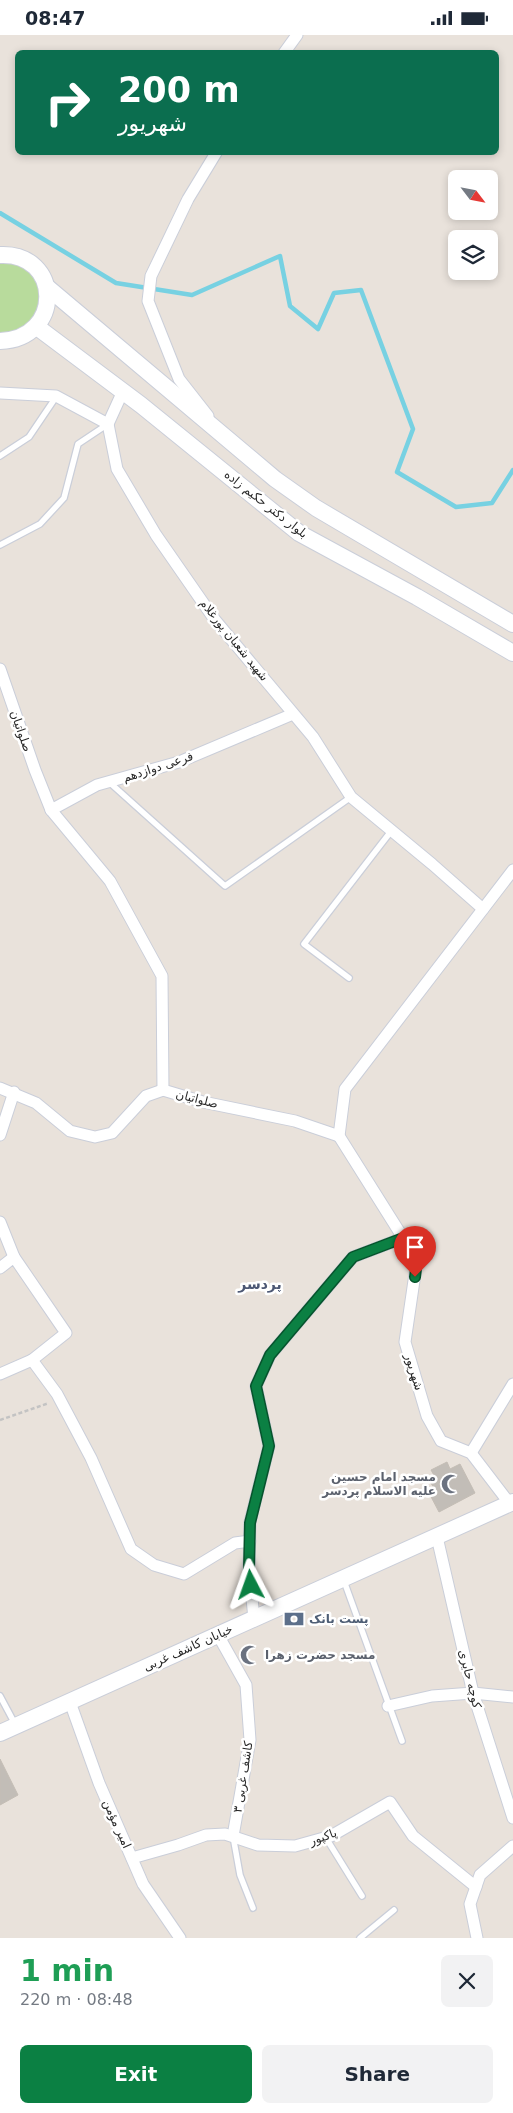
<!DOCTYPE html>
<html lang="en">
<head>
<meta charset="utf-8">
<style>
  body { margin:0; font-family:"DejaVu Sans",Vazirmatn,sans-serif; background:#f2f2f3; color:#1f2937; height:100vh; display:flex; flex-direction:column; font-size:19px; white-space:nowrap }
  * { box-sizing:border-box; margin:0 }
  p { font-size:16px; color:#747a83 }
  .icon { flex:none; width:28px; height:28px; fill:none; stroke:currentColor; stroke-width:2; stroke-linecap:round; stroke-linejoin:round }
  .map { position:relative; height:1903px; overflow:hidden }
  .side { display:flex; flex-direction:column; background:#fff; flex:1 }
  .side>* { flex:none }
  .top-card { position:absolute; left:15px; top:15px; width:484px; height:105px; border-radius:8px; box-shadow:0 2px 8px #0003; background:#0b6e4f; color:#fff; overflow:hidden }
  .needle { width:32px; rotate:122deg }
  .tools { position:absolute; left:448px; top:135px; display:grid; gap:10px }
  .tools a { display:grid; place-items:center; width:50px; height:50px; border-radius:8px; background:#fff; box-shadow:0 2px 8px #0003; font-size:25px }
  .pin { position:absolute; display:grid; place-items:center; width:42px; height:42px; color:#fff; margin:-51px -21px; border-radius:50% 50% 50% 0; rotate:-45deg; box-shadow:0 0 5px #0007 }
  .pin .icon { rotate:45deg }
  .me { position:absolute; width:55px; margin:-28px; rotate:356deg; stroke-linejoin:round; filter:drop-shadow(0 0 4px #0008) }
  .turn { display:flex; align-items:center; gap:18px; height:105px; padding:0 20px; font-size:22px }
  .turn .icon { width:65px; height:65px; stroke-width:2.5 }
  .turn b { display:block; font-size:35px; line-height:42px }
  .round { display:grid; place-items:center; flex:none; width:52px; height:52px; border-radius:8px; background:#f2f2f3 }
  .head { display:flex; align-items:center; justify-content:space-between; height:85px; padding:0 20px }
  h1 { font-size:30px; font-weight:700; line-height:38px; color:#1e9e55 }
  .cta { display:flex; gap:10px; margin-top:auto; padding:10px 20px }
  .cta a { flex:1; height:58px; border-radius:8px; background:#0b8043; color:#fff; font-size:20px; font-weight:700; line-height:58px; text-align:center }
  .cta a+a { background:#f2f2f3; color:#1f2937 }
  .status { display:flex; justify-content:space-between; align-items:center; height:35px; padding:0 25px; background:#fff; direction:ltr }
  .status svg { height:14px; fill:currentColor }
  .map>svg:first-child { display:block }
  .green { fill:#b8db9c }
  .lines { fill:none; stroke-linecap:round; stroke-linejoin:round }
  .stream { stroke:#77d1e2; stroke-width:4.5 }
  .building { fill:#c2bdb7; stroke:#c4bdb5 }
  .lane-casing { stroke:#caced9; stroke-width:8 }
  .street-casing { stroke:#caced9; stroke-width:13 }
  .secondary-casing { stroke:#caced9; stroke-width:18 }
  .path { stroke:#c3c3c3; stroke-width:2.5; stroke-dasharray:4 2.5; stroke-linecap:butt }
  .lane { stroke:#fff; stroke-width:5.5 }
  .street { stroke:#fff; stroke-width:11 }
  .secondary { stroke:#fff; stroke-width:16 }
  .route-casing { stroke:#07532c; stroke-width:12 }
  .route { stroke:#0b8043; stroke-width:9 }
  .labels { text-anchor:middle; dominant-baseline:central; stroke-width:5; stroke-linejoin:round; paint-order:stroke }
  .street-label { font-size:12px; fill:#282828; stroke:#fff }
  .worship-label { font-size:12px; font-weight:bold; fill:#5b616d; stroke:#fff; text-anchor:end }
  .service-label { font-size:12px; font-weight:bold; fill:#4e5e75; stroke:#fff; text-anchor:start }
  .neighbourhood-label { font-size:14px; font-weight:bold; fill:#4d5874; stroke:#fff }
</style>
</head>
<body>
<div class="status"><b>08:47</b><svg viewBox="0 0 49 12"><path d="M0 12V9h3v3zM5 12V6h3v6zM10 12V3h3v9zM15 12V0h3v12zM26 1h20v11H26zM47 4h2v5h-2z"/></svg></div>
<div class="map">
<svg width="513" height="1903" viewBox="0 0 513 1903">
  <rect width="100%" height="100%" fill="#e9e2db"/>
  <polygon class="green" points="0,225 25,230 40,249 40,273 24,294 0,300"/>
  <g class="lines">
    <polyline class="stream" points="0,178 116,248 192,260 280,221 290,271 318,294 334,258 361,255 413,394 397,437 456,472 492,468 513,435"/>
  </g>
  <g class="building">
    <polygon points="447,1427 450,1434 460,1429 475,1458 439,1477 428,1456 434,1453 429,1445 435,1442 431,1435"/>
    <polygon points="0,1724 18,1760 0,1770"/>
  </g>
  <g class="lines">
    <defs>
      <g id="lane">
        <polyline points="0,421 29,402 56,362"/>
        <polyline points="0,510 40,489 64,463 78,409 108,389"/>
        <polyline points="109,747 225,851 351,762"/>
        <polyline points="349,943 304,909 392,795"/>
        <polyline points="344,1546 402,1706"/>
        <polyline points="0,1661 15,1689"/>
        <polyline points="233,1801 240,1840 253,1873"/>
        <polyline points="326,1803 362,1861"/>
        <polyline points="360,1903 394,1875"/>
      </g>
      <g id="street">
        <polyline points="284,18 297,0"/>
        <polyline points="0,358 56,361 108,389"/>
        <polyline points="208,381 179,344 148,266 151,241 188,164 216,118"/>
        <polyline points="108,389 117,434 156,500 215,585 313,702 351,762 432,829 483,874"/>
        <polyline points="108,389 123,356"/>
        <polyline points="0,634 35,735 51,775 110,846 162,941 163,1055 203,1067 295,1086 339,1101 345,1054 513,835"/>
        <polyline points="51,775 97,750 179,727 293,679"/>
        <polyline points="0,1053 36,1068 70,1096 95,1102 112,1098 146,1061 163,1055"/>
        <polyline points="0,1100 14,1057"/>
        <polyline points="339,1101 417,1225 405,1307 427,1381 441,1406 471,1418 510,1469"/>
        <polyline points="0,1187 14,1222"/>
        <polyline points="0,1233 14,1222 66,1298 32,1325 57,1359 91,1423 131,1514 154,1530 184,1539 235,1508 250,1506"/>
        <polyline points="0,1339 32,1325"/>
        <polyline points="471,1418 513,1349"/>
        <polyline points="437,1502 473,1658 513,1783"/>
        <polyline points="254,1584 249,1533 250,1487 269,1411 256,1351 270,1320 353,1222 403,1203"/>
        <polyline points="218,1600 246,1650 250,1705 233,1801"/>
        <polyline points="70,1667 99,1748 143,1849 180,1903"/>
        <polyline points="388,1671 432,1661 473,1658 513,1662"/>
        <polyline points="132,1823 178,1810 206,1800 225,1799 258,1810 295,1811 331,1801 390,1767 413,1801 476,1852"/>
        <polyline points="477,1903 470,1869 480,1840 513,1811"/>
      </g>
      <g id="secondary">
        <path d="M0 220C62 217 64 304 0 306"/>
        <polyline points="47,252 275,444 316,473 513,589"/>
        <polyline points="37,292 141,370 299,498 417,562 513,618"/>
        <polyline points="0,1698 513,1467"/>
      </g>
    </defs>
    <use href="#lane" class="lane-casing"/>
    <use href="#street" class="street-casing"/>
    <use href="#secondary" class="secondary-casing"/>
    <polyline class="path" points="0,1385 49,1368"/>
    <use href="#lane" class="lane"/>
    <use href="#street" class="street"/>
    <use href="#secondary" class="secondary"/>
  </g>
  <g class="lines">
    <defs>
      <polyline id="route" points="251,1550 249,1534 250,1488 269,1411 256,1351 270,1320 353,1222 403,1203 417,1225 415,1242"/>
    </defs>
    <use href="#route" class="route-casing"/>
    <use href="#route" class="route"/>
  </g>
  <defs>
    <symbol id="mosque-bare" viewBox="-9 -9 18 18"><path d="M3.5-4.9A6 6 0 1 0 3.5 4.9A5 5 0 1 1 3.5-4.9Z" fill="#6b7280" stroke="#fff" stroke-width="2.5" paint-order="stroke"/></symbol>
    <symbol id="bank-bare" viewBox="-9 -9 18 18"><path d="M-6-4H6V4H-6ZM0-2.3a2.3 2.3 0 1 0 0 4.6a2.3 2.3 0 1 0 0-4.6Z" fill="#5c6f8a" stroke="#fff" stroke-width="2.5" paint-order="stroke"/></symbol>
  </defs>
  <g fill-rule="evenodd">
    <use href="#mosque-bare" x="437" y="1435" width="28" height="28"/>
    <use href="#bank-bare" x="280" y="1570" width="28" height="28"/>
    <use href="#mosque-bare" x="236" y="1606" width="28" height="28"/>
  </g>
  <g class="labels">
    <g class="street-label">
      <text transform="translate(266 469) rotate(38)">بلوار دکتر حکیم زاده</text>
      <text transform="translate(234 605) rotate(51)">شهید شعبان پورغلام</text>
      <text transform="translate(21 696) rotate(71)">صلواتیان</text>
      <text transform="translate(158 732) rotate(-18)">فرعی دوازدهم</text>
      <text transform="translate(197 1064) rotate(14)">صلواتیان</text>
      <text transform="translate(414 1337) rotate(73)">شهریور</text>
      <text transform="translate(188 1613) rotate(-24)">خیابان کاشف غربی</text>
      <text transform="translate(470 1644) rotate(76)">کوچه حایری</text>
      <text transform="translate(243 1742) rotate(-81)">کاشف غربی ۳</text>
      <text transform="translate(117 1789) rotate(66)">امیر مؤمن</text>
      <text transform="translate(323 1802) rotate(-20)">پاکپور</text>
    </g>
    <g class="worship-label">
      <text x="436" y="1442">مسجد امام حسین<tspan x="436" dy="14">علیه الاسلام پردسر</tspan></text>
      <text x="265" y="1620" text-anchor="start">مسجد حضرت زهرا</text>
    </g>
    <g class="service-label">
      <text x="309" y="1584">پست بانک</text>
    </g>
    <g class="neighbourhood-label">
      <text x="260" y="1249">پردسر</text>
    </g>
  </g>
</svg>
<div class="tools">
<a><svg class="needle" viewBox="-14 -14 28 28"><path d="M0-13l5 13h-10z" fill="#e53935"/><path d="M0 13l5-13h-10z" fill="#747a83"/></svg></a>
<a><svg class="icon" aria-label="layers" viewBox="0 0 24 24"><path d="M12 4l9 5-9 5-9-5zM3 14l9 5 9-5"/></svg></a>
</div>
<div class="pin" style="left:415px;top:1242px;background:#d93025"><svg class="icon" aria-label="arrive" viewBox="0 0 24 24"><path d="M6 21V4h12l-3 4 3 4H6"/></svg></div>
<svg class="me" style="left:251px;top:1550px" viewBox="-20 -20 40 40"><path d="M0-17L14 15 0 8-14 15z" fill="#0b8043" stroke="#fff" stroke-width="4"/></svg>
<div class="top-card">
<div class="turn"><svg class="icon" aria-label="right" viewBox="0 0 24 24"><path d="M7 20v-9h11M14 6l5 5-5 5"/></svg><div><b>200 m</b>شهریور</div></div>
</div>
</div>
<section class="side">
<div class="head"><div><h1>1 min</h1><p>220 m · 08:48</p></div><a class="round"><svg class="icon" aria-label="close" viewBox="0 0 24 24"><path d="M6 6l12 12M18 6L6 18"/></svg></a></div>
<div class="cta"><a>Exit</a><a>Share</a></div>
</section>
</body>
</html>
